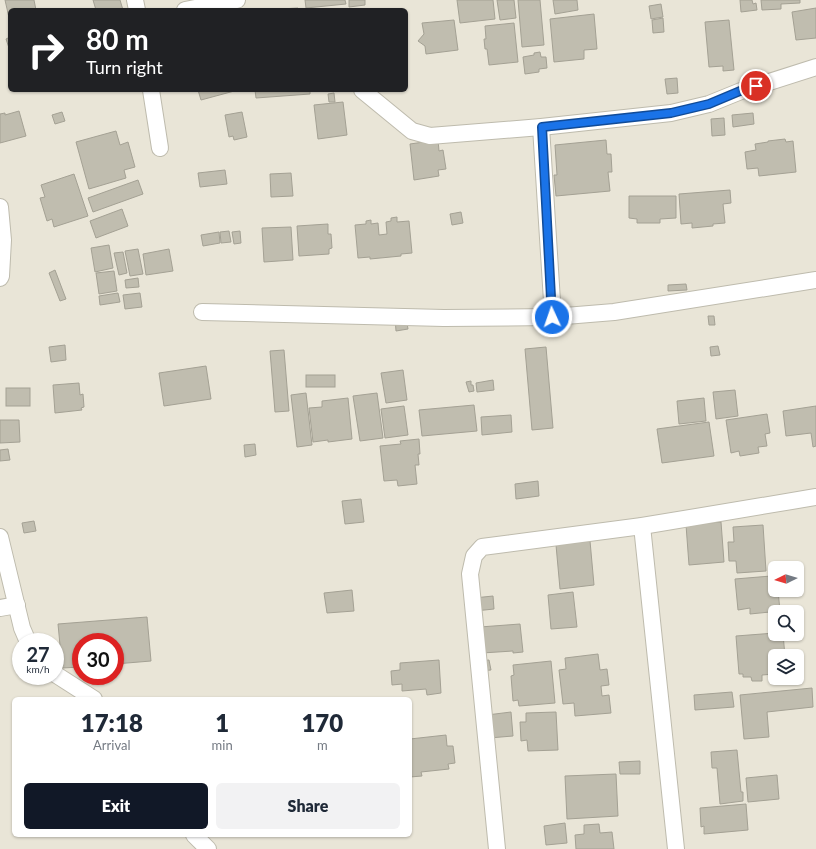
<!DOCTYPE html>
<html lang="en">
<head>
<meta charset="utf-8">
<style>
  body { margin:0; font-family:Lato,sans-serif; background:#f2f2f3; color:#1f2937; height:100vh; display:flex; flex-direction:column; font-size:15px; white-space:nowrap }
  * { box-sizing:border-box; margin:0 }
  p { font-size:13px; color:#747a83 }
  .icon { flex:none; width:22px; height:22px; fill:none; stroke:currentColor; stroke-width:2; stroke-linecap:round; stroke-linejoin:round }
  .map { position:relative; flex:1; overflow:hidden }
  .panel { position:absolute; left:12px; top:697px; width:400px; height:140px; display:flex; flex-direction:column; background:#fff; border-radius:6px; box-shadow:0 1px 3px #0004 }
  .panel>* { flex:none }
  .top-card { position:absolute; left:8px; top:8px; width:400px; height:84px; border-radius:6px; box-shadow:0 1px 3px #0004; background:#202124; color:#fff; overflow:hidden }
  .needle { width:26px; rotate:265deg }
  .tools { position:absolute; left:768px; top:561px; display:grid; gap:8px }
  .tools a { display:grid; place-items:center; width:36px; height:36px; border-radius:6px; background:#fff; box-shadow:0 1px 3px #0004; font-size:20px }
  .speed { position:absolute; left:12px; top:633px; display:flex; gap:8px; font-size:20px; font-weight:700; text-align:center }
  .speed>* { display:grid; place-content:center; width:52px; height:52px; border-radius:50%; background:#fff; box-shadow:0 1px 3px #0004; line-height:1 }
  .speed small { font-size:10px; font-weight:400 }
  .speed .limit { border:6px solid #d22; background:#fff; color:#111 }
  .pin { position:absolute; display:grid; place-items:center; width:34px; height:34px; color:#fff; margin:-17px; border:2px solid #fff; border-radius:50%; box-shadow:0 1px 4px #0007 }
  .me { position:absolute; width:44px; margin:-22px; rotate:357deg; stroke-linejoin:round; filter:drop-shadow(0 0 3px #0008) }
  .turn { display:flex; align-items:center; gap:14px; height:84px; padding:0 12px; font-size:18px }
  .turn .icon { width:52px; height:52px; stroke-width:2.5 }
  .turn b { display:block; font-size:28px; line-height:34px }
  .eta { display:flex; justify-content:space-evenly; align-items:center; height:68px; text-align:center }
  .eta b { font-size:24px; font-weight:800; line-height:28px }
  .button { display:flex; gap:8px; margin-top:auto; padding:8px 12px }
  .button a { flex:1; height:46px; border-radius:6px; background:#111827; color:#fff; font-size:16px; font-weight:800; line-height:46px; text-align:center }
  .button a+a { background:#f2f2f3; color:#1f2937 }
  .map>svg:first-child { display:block }
  .building { fill:#c0bdaf; stroke:#a4a194 }
  .lines { fill:none; stroke-linecap:round; stroke-linejoin:round }
  .minor-casing { stroke:#bebbad; stroke-width:18 }
  .minor { stroke:#fff; stroke-width:16 }
  .route-casing { stroke:#114b97; stroke-width:10 }
  .route { stroke:#1a73e8; stroke-width:7 }
</style>
</head>
<body>
<div class="map">
<svg width="816" height="849" viewBox="0 0 816 849">
  <rect width="100%" height="100%" fill="#e9e5d7"/>
  <g class="building">
    <polygon points="5,0 34,0 36,10 10,10 10,22"/>
    <polygon points="93,0 120,0 123,10 96,10"/>
    <polygon points="305,0 345,0 346,4 306,8"/>
    <polygon points="349,0 365,0 365,5 349,7"/>
    <polygon points="457,0 493,0 495,19 460,23"/>
    <polygon points="497,0 514,0 516,18 500,20"/>
    <polygon points="518,0 540,0 544,45 522,47"/>
    <polygon points="553,0 577,0 578,10 555,14"/>
    <polygon points="740,0 752,0 753,4 756,3 757,10 741,12"/>
    <polygon points="761,0 800,0 800,3 781,4 781,9 762,10"/>
    <polygon points="661,4 663,17 651,19 649,6"/>
    <polygon points="298,8 298,10 280,10 280,9"/>
    <polygon points="816,8 816,38 796,40 792,12"/>
    <polygon points="594,14 597,49 584,50 584,59 554,62 550,19"/>
    <polygon points="663,18 664,32 653,33 652,20"/>
    <polygon points="454,20 458,50 426,54 425,46 418,41 424,34 422,23"/>
    <polygon points="729,20 734,70 723,71 723,66 709,67 705,22"/>
    <polygon points="514,23 518,62 489,65 487,49 485,49 484,39 486,39 485,26"/>
    <polygon points="10,37 10,51 6,39"/>
    <polygon points="540,52 541,57 546,57 547,68 539,69 539,72 525,74 523,57 534,55 534,53"/>
    <polygon points="677,78 678,93 667,94 665,79"/>
    <polygon points="198,90 238,90 201,100"/>
    <polygon points="255,90 310,90 310,94 256,98"/>
    <polygon points="334,93 335,102 329,102 328,94"/>
    <polygon points="343,102 347,135 318,139 314,105"/>
    <polygon points="19,111 26,136 0,143 0,114 5,113 5,115"/>
    <polygon points="62,112 65,121 55,124 52,115"/>
    <polygon points="242,112 247,137 234,140 233,136 229,137 225,115"/>
    <polygon points="753,113 754,124 733,127 732,115"/>
    <polygon points="724,118 725,135 712,136 711,119"/>
    <polygon points="116,131 120,145 128,142 135,167 124,170 126,178 89,189 76,142"/>
    <polygon points="785,139 786,142 793,141 796,172 759,176 758,168 747,169 745,152 756,150 755,144 768,142 768,141"/>
    <polygon points="438,140 439,151 443,150 446,169 438,170 439,176 414,180 410,144"/>
    <polygon points="606,140 607,154 611,154 612,172 608,172 610,191 556,196 554,175 557,175 555,145"/>
    <polygon points="225,170 227,184 200,187 198,173"/>
    <polygon points="291,173 293,196 271,197 270,174"/>
    <polygon points="74,174 88,216 54,227 52,219 47,221 40,198 45,197 41,185"/>
    <polygon points="138,180 143,194 93,212 88,198"/>
    <polygon points="730,190 731,203 723,204 725,223 713,224 713,226 692,228 692,223 681,224 679,194"/>
    <polygon points="629,196 676,196 676,218 660,219 660,223 637,223 637,219 629,218"/>
    <polygon points="122,209 128,226 96,238 90,221"/>
    <polygon points="461,212 463,223 452,225 450,214"/>
    <polygon points="397,217 397,222 409,221 412,253 401,254 401,256 370,259 370,257 358,258 355,225 366,224 366,221 371,220 371,224 378,223 379,235 387,234 386,222 391,221 391,218"/>
    <polygon points="328,224 328,234 331,234 332,248 329,249 329,254 299,256 297,226"/>
    <polygon points="291,227 293,260 264,262 262,228"/>
    <polygon points="229,231 231,242 221,243 220,232"/>
    <polygon points="240,231 241,243 234,244 232,232"/>
    <polygon points="219,232 220,243 203,246 201,235"/>
    <polygon points="109,245 113,268 95,272 91,248"/>
    <polygon points="138,249 143,274 130,276 125,251"/>
    <polygon points="169,249 173,271 146,275 143,254"/>
    <polygon points="123,252 127,273 119,275 114,253"/>
    <polygon points="55,270 66,299 60,301 49,273"/>
    <polygon points="114,271 117,291 99,294 96,273"/>
    <polygon points="138,278 139,287 126,288 125,280"/>
    <polygon points="686,284 687,290 668,291 668,285"/>
    <polygon points="118,293 120,302 100,305 99,296"/>
    <polygon points="140,293 142,307 125,309 123,295"/>
    <polygon points="708,316 714,316 715,325 709,325"/>
    <polygon points="406,317 408,329 396,331 395,318"/>
    <polygon points="65,345 66,360 51,362 49,347"/>
    <polygon points="718,346 720,355 711,356 710,347"/>
    <polygon points="546,347 553,428 532,430 525,349"/>
    <polygon points="284,350 289,411 275,412 270,351"/>
    <polygon points="206,366 211,399 164,406 159,373"/>
    <polygon points="403,370 407,400 386,403 381,373"/>
    <rect x="306" y="375" width="29" height="12"/>
    <polygon points="493,380 494,390 477,392 476,383"/>
    <polygon points="471,381 471,385 473,385 474,391 469,392 466,382"/>
    <polygon points="79,383 80,395 83,394 84,407 81,408 82,410 55,413 53,385"/>
    <rect x="6" y="388" width="24" height="18"/>
    <polygon points="735,390 738,416 716,419 713,392"/>
    <polygon points="306,393 312,445 297,447 291,395"/>
    <polygon points="377,393 383,438 360,441 353,396"/>
    <polygon points="348,398 352,439 328,442 328,440 313,442 309,408 322,407 322,401"/>
    <polygon points="704,398 706,421 679,424 677,401"/>
    <polygon points="474,405 477,431 422,436 419,410"/>
    <polygon points="404,406 408,435 385,438 381,409"/>
    <polygon points="816,406 816,446 813,447 811,433 786,436 783,411"/>
    <polygon points="767,414 770,433 765,434 767,446 758,447 759,453 740,456 739,451 731,453 726,420"/>
    <polygon points="511,415 512,432 482,435 481,417"/>
    <polygon points="0,420 19,420 20,442 0,443"/>
    <polygon points="709,422 714,456 662,463 657,429"/>
    <polygon points="419,439 420,454 418,454 419,465 415,465 417,484 398,486 397,480 384,481 380,446 401,444 400,441"/>
    <polygon points="255,444 256,455 245,457 244,445"/>
    <polygon points="8,449 10,460 0,461 0,450"/>
    <polygon points="538,481 539,496 516,499 515,484"/>
    <polygon points="361,499 364,522 345,524 342,501"/>
    <polygon points="34,521 36,531 24,533 22,523"/>
    <polygon points="721,522 724,562 689,565 686,525"/>
    <polygon points="763,525 766,571 737,573 736,561 729,561 728,542 734,542 733,527"/>
    <polygon points="590,541 594,585 560,589 556,545"/>
    <polygon points="771,576 772,588 775,588 775,590 778,590 780,611 750,614 750,608 738,610 735,579"/>
    <polygon points="352,590 354,611 327,613 324,593"/>
    <polygon points="573,592 577,627 551,629 548,595"/>
    <polygon points="493,596 494,609 475,611 474,598"/>
    <polygon points="147,617 151,661 115,664 115,642 81,642 81,667 62,668 61,664 56,664 55,645 60,645 58,624"/>
    <polygon points="520,624 523,652 513,653 513,651 482,653 480,627"/>
    <polygon points="775,633 783,634 785,656 775,656 775,674 762,675 762,681 752,681 751,677 743,677 743,674 739,674 736,636"/>
    <polygon points="598,654 600,670 607,669 609,685 601,686 602,696 609,695 611,713 575,716 574,703 563,704 559,670 566,669 565,658"/>
    <polygon points="439,660 441,693 427,695 426,689 402,691 402,684 392,685 391,671 400,670 400,663"/>
    <polygon points="489,660 491,670 480,671 479,661"/>
    <polygon points="551,661 555,703 519,706 518,700 513,701 511,676 514,675 513,665"/>
    <polygon points="812,688 813,707 767,712 769,737 744,739 740,695"/>
    <polygon points="732,692 734,707 695,710 694,695"/>
    <polygon points="511,712 513,736 489,738 487,715"/>
    <polygon points="556,712 558,750 528,751 527,740 521,741 520,722 526,722 526,713"/>
    <polygon points="446,735 447,746 453,746 455,763 448,764 449,769 421,772 422,776 410,777 410,739"/>
    <polygon points="737,750 741,792 743,792 743,801 720,804 717,768 712,768 711,752"/>
    <polygon points="640,761 640,774 620,774 619,762"/>
    <polygon points="616,774 618,816 567,819 565,776"/>
    <polygon points="777,775 779,799 748,802 746,778"/>
    <polygon points="746,804 748,830 704,834 704,826 701,827 700,808"/>
    <polygon points="565,823 567,843 546,845 544,826"/>
    <polygon points="599,824 600,833 612,832 614,849 576,849 575,835 584,834 584,825"/>
  </g>
  <g class="lines">
    <defs>
      <g id="minor">
        <polyline points="135,0 137,10"/>
        <polyline points="185,10 237,0"/>
        <polyline points="151,90 160,148"/>
        <polyline points="362,90 412,131 430,136 541,127 671,113 709,104 741,91 816,67"/>
        <polyline points="541,127 553,317"/>
        <polyline points="0,207 3,240 1,276 0,278"/>
        <polyline points="202,312 444,318 553,317 614,312 816,280"/>
        <polyline points="642,526 676,849"/>
        <polyline points="0,537 22,628 28,642"/>
        <polyline points="0,608 17,605"/>
        <polyline points="55,674 94,699"/>
        <polyline points="194,835 208,849"/>
        <polyline points="497,849 470,574 474,556 482,547 642,526 816,497"/>
      </g>
    </defs>
    <use href="#minor" class="minor-casing"/>
    <use href="#minor" class="minor"/>
  </g>
  <g class="lines">
    <defs>
      <polyline id="route" points="552,317 542,127 671,113 709,104 740,91 756,86"/>
    </defs>
    <use href="#route" class="route-casing"/>
    <use href="#route" class="route"/>
  </g>
</svg>
<div class="tools">
<a><svg class="needle" viewBox="-14 -14 28 28"><path d="M0-13l5 13h-10z" fill="#e53935"/><path d="M0 13l5-13h-10z" fill="#747a83"/></svg></a>
<a><svg class="icon" aria-label="search" viewBox="0 0 24 24"><circle cx="10" cy="10" r="6"/><path d="M15 15l6 6"/></svg></a>
<a><svg class="icon" aria-label="layers" viewBox="0 0 24 24"><path d="M12 4l9 5-9 5-9-5zM3 14l9 5 9-5"/></svg></a>
</div>
<div class="speed"><div>27<small>km/h</small></div><div class="limit">30</div></div>
<div class="pin" style="left:756px;top:86px;background:#d93025"><svg class="icon" aria-label="arrive" viewBox="0 0 24 24"><path d="M6 21V4h12l-3 4 3 4H6"/></svg></div>
<svg class="me" style="left:552px;top:317px" viewBox="-20 -20 40 40"><circle r="17" fill="#1a73e8" stroke="#fff" stroke-width="3"/><path d="M0-11L8 9 0 5-8 9z" fill="#fff"/></svg>
<div class="top-card">
<div class="turn"><svg class="icon" aria-label="right" viewBox="0 0 24 24"><path d="M7 20v-9h11M14 6l5 5-5 5"/></svg><div><b>80 m</b>Turn right</div></div>
</div>
<section class="panel">
<div class="eta">
<div><b>17:18</b><p>Arrival</p></div>
<div><b>1</b><p>min</p></div>
<div><b>170</b><p>m</p></div>
</div>
<div class="button"><a>Exit</a><a>Share</a></div>
</section>
</div>
</body>
</html>
